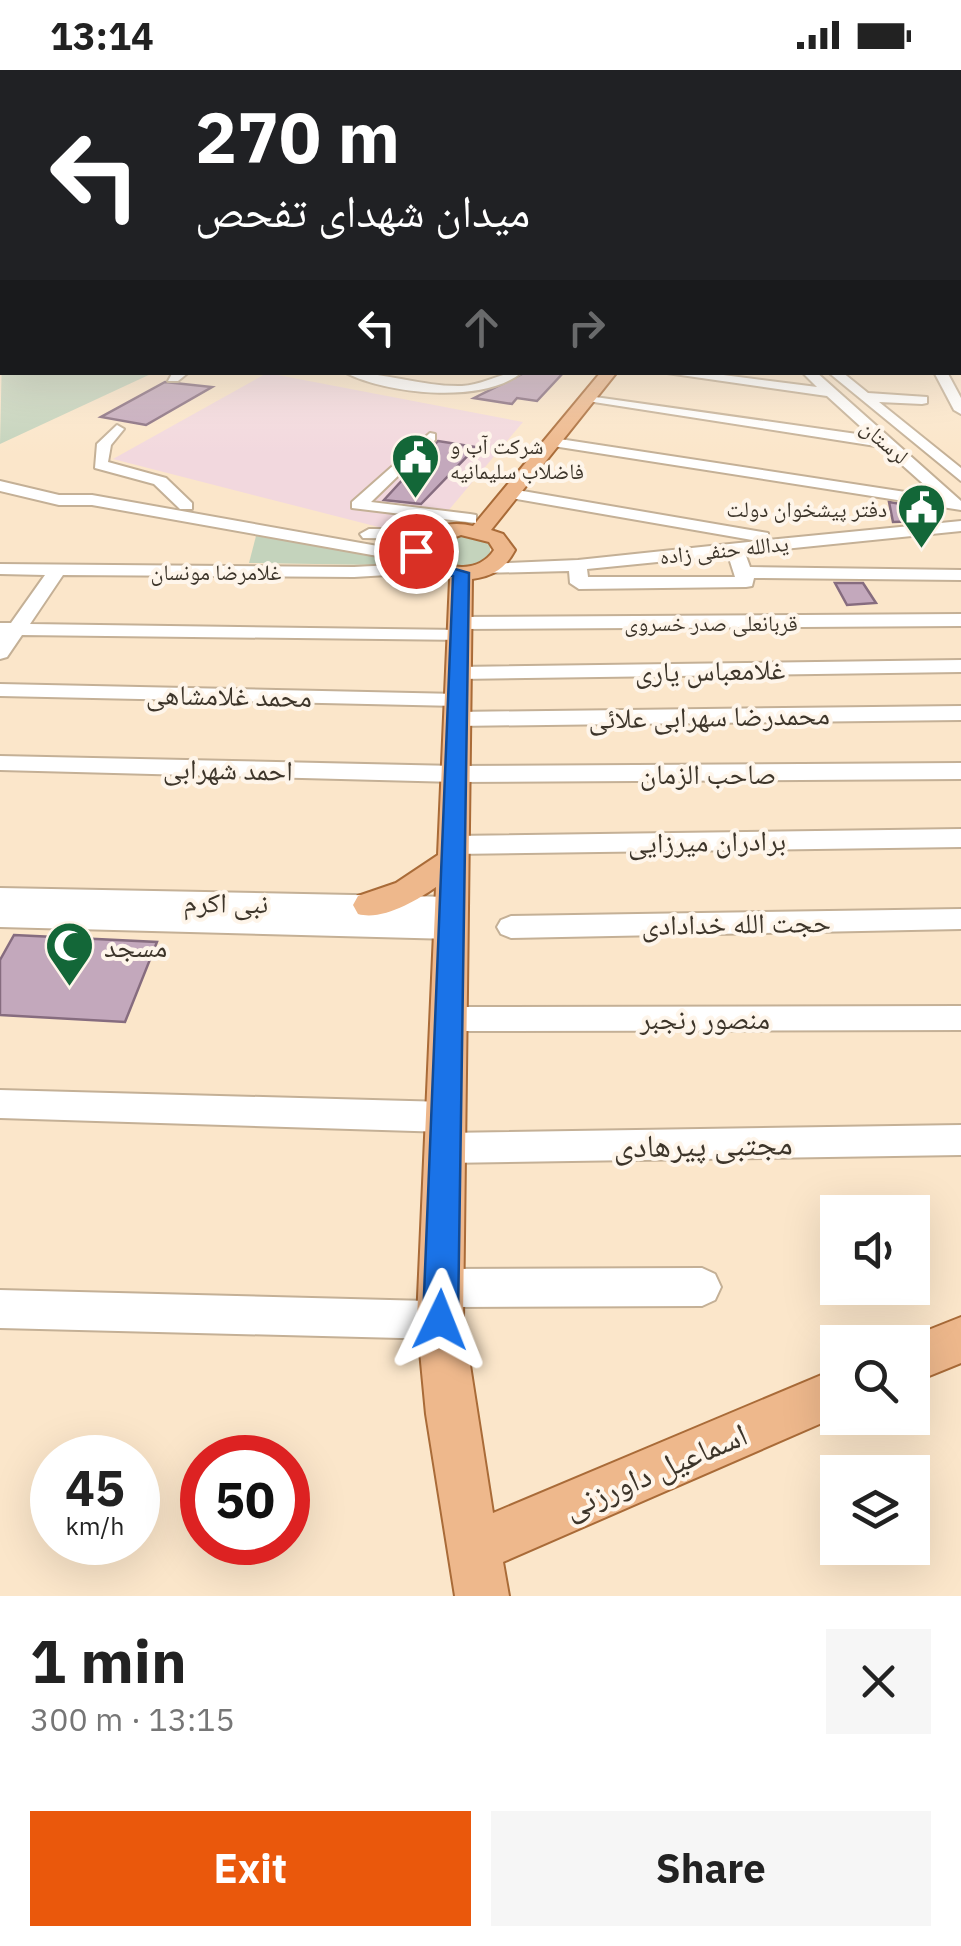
<!DOCTYPE html>
<html lang="en">
<head>
<meta charset="utf-8">
<style>
  body { margin:0; font-family:"IBM Plex Sans","Noto Naskh Arabic",sans-serif; background:#f6f6f6; color:#222; height:100vh; display:flex; flex-direction:column; font-size:38px; white-space:nowrap }
  * { box-sizing:border-box; margin:0 }
  p { font-size:32px; color:#767676 }
  .icon { flex:none; width:55px; height:55px; fill:none; stroke:currentColor; stroke-width:2; stroke-linecap:round; stroke-linejoin:round }
  .map { position:relative; height:1526px; overflow:hidden }
  .sheet { display:flex; flex-direction:column; background:#fff; flex:1 }
  .sheet>* { flex:none }
  .guide { position:absolute; left:0px; top:0px; width:962px; height:305px; box-shadow:0 10px 40px #0002; background:#202124; color:#fff; overflow:hidden }
  .buttons { position:absolute; left:820px; top:1125px; display:grid; gap:20px }
  .buttons a { display:grid; place-items:center; width:110px; height:110px; border-radius:0px; background:#fff; box-shadow:0 10px 40px #0002; font-size:50px }
  .speed { position:absolute; left:30px; top:1365px; display:flex; gap:20px; font-size:50px; font-weight:700; text-align:center }
  .speed>* { display:grid; place-content:center; width:130px; height:130px; border-radius:50%; background:#fff; box-shadow:0 10px 40px #0002; line-height:1 }
  .speed small { font-size:25px; font-weight:400 }
  .speed .limit { border:15px solid #d22; background:#fff; color:#111 }
  .pin { position:absolute; display:grid; place-items:center; width:85px; height:85px; color:#fff; margin:-42px; border:5px solid #fff; border-radius:50%; box-shadow:0 2px 10px #0007 }
  .me { position:absolute; width:110px; margin:-55px; rotate:2deg; stroke-linejoin:round; filter:drop-shadow(0 0 8px #0008) }
  .turn { display:flex; align-items:center; gap:35px; height:210px; padding:0 30px; font-size:45px }
  .turn .icon { width:130px; height:130px; stroke-width:2.5 }
  .turn b { display:block; font-size:70px; line-height:85px }
  .lanes { display:flex; align-items:center; height:95px; padding:0 30px; background:#0003; justify-content:center; gap:50px; direction:ltr }
  .lanes .off { opacity:.35 }
  .round { display:grid; place-items:center; flex:none; width:105px; height:105px; border-radius:0px; background:#f6f6f6 }
  .summary { display:flex; align-items:center; justify-content:space-between; height:170px; padding:0 30px }
  h1 { font-size:60px; font-weight:800; line-height:75px }
  .action { display:flex; gap:20px; margin-top:auto; padding:20px 30px }
  .action a { flex:1; height:115px; border-radius:0px; background:#ea580c; color:#fff; font-size:40px; font-weight:800; line-height:115px; text-align:center }
  .action a+a { background:#f6f6f6; color:#222 }
  .status { display:flex; justify-content:space-between; align-items:center; height:70px; padding:0 50px; background:#fff; direction:ltr }
  .status svg { height:28px; fill:currentColor }
  .map>svg:first-child { display:block }
  .commercial { fill:#f2d8de }
  .green { fill:#c4d3bc }
  .building { fill:#c3a8bc; stroke:#866c7f; stroke-width:2.5 }
  .lines { fill:none; stroke-linecap:round; stroke-linejoin:round }
  .minor-casing { stroke:#c4b096; stroke-width:4 }
  .major-casing { stroke:#a96b38; stroke-width:4 }
  .minor { fill:#fff; fill-rule:evenodd }
  .major { fill:#eeb88c; fill-rule:evenodd }
  .route { fill:#1a73e8; stroke:#114b97; stroke-width:2.5 }
  .labels { text-anchor:middle; dominant-baseline:central; stroke-width:8; stroke-linejoin:round; paint-order:stroke }
  .far-street-label { font-size:22px; fill:#3d352a; stroke:#fef5ea }
  .far-poi-label { font-size:22px; fill:#3d352a; stroke:#fef5ea; text-anchor:start }
  .street-label { font-size:28px; fill:#3d352a; stroke:#fef5ea }
  .poi-label { font-size:28px; fill:#3d352a; stroke:#fef5ea; text-anchor:start }
  .near-street-label { font-size:32px; fill:#3d352a; stroke:#fef5ea }
</style>
</head>
<body>
<div class="status"><b>13:14</b><svg viewBox="0 0 49 12"><path d="M0 12V9h3v3zM5 12V6h3v6zM10 12V3h3v9zM15 12V0h3v12zM26 1h20v11H26zM47 4h2v5h-2z"/></svg></div>
<div class="map">
<svg width="961" height="1526" viewBox="0 0 961 1526">
  <rect width="100%" height="100%" fill="#fbe6ca"/>
  <polygon class="commercial" points="267,303 523,352 437,454 394,461 113,389"/>
  <g class="green">
    <polygon points="2,284 2,302 153,303 0,374"/>
    <path d="M464 464 490 473V488C467 499 448 500 426 485L434 470Z"/>
    <polygon points="256,466 404,490 377,495 249,493"/>
  </g>
  <g class="building">
    <polygon points="526,302 564,302 537,331 517,328 512,334 474,328"/>
    <polygon points="165,312 212,317 146,355 101,347"/>
    <polygon points="438,371 476,377 421,434 384,430"/>
    <polygon points="889,432 919,437 921,451 893,452"/>
    <polygon points="835,513 863,513 876,533 847,535"/>
    <polygon points="14,865 157,872 125,952 0,945 0,890"/>
  </g>
  <g class="lines">
    <defs>
      <g id="minor">
        <rect x="960" y="173" width="1" height="6"/>
        <polygon points="0,187 2,188 2,194 0,193"/>
        <polygon points="961,199 961,206 960,206 960,199"/>
        <rect x="0" y="220" width="2" height="7"/>
        <rect x="960" y="224" width="1" height="6"/>
        <rect x="0" y="244" width="2" height="7"/>
        <polygon points="173,302 189,302 178,311 168,311"/>
        <path d="M344 302C384 302 422 317 462 316 484 315 501 302 522 302 484 335 386 324 344 302Z"/>
        <polygon points="660,302 700,302 817,317 802,302 816,302 961,431 961,440 553,376 546,372 553,368 938,427 882,377 581,330 588,326 871,366 827,326"/>
        <polygon points="828,302 842,302 868,323 927,327 927,333 922,334 879,332 961,398 961,411"/>
        <polygon points="934,302 947,302 961,328 961,344 954,340"/>
        <polygon points="117,355 124,359 111,375 108,392 166,408 192,433 192,439 180,439 154,414 95,398 97,374"/>
        <polygon points="430,363 435,364 435,370 371,432 470,444 476,445 476,453 352,438 352,432"/>
        <polygon points="0,411 59,425 92,425 417,483 426,488 417,493 92,435 59,435 0,421"/>
        <path d="M511 419 762 462 768 463V470L961 451V461L745 483 750 497 961 500V510L754 508 752 516 746 517 579 519 570 513 569 501 481 503 478 499 487 494 578 490 758 471 505 427 503 424ZM728 485 735 507H588L587 499Z"/>
        <polygon points="369,459 434,459 443,464 434,469 363,468 360,464"/>
        <polygon points="432,493 438,494 438,502 354,507 63,505 30,554 460,560 467,562 467,570 22,565 7,587 0,589 0,553 11,553 45,505 0,504 0,494 354,497"/>
        <polygon points="961,544 961,556 460,559 450,553 460,547"/>
        <polygon points="961,590 961,602 459,609 449,603 459,597"/>
        <polygon points="0,614 458,624 469,630 458,636 0,626"/>
        <polygon points="961,636 961,650 457,656 446,649 457,642"/>
        <polygon points="0,686 456,696 961,693 961,709 456,712 0,700"/>
        <polygon points="961,759 961,777 454,784 441,775 454,766"/>
        <polygon points="0,818 452,827 462,830 465,837 462,844 452,847 349,845 452,847 462,851 466,858 462,865 452,869 0,857"/>
        <polygon points="961,839 961,859 511,868 501,864 497,857 501,850 511,846"/>
        <polygon points="961,936 961,960 449,961 438,958 434,949 438,940 449,937"/>
        <polygon points="0,1020 446,1032 458,1037 462,1047 458,1057 446,1062 0,1048"/>
        <polygon points="961,1055 961,1085 445,1093 433,1089 428,1078 433,1067 445,1063"/>
        <polygon points="702,1198 715,1204 721,1217 715,1230 702,1236 453,1237 459,1250 453,1263 440,1269 0,1258 0,1220 428,1231 422,1218 428,1205 441,1199"/>
      </g>
      <g id="major">
        <rect x="960" y="203" width="1" height="8"/>
        <path d="M601 302H617L491 460 503 464 515 480C505 499 493 506 472 509L463 1250 493 1443 838 1298V1346L503 1492 509 1526H455L426 1344 417 1250 436 817C416 831 382 851 358 844L353 835 358 826 396 813 438 785 450 509 410 492 408 474C424 457 451 450 473 456ZM461 465 489 472 494 480C479 503 449 500 428 486V477Z"/>
        <polygon points="961,1247 961,1293 912,1313 912,1272 898,1272"/>
      </g>
    </defs>
    <use href="#minor" class="minor-casing"/>
    <use href="#major" class="major-casing"/>
    <use href="#minor" class="minor"/>
    <use href="#major" class="major"/>
  </g>
  <linearGradient id="sky" x2="0" y2="1"><stop stop-color="#7ea5cf"/><stop offset="0.44" stop-color="#fdf4e7"/><stop offset="1" stop-color="#fdf4e7" stop-opacity="0"/></linearGradient>
  <rect width="961" height="385" fill="url(#sky)"/>
  <polygon class="route" points="410,478 421,478 437,494 469,503 458,1250 452,1262 440,1267 428,1262 423,1250 453,506 426,501 408,481"/>
  <defs>
    <symbol id="civic-pin" viewBox="-11 -11 22 30"><path d="M0 17L-7.5 6A9.5 9.5 0 1 1 7.5 6Z" fill="#136738" stroke="#fef5ea"/><path d="M-.6-6.5H3V-4.5H.6V-3L4-1V1h2V6H-6V1h2V-1L-.6-3ZM-1.2 2.5V6h2.4V2.5Z" fill="#fff"/></symbol>
    <symbol id="mosque-pin" viewBox="-11 -11 22 30"><path d="M0 17L-7.5 6A9.5 9.5 0 1 1 7.5 6Z" fill="#136738" stroke="#fef5ea"/><path d="M3.5-4.9A6 6 0 1 0 3.5 4.9A5 5 0 1 1 3.5-4.9Z" fill="#fff"/></symbol>
  </defs>
  <g fill-rule="evenodd">
    <use href="#civic-pin" x="388" y="360" width="55" height="75"/>
    <use href="#civic-pin" x="894" y="410" width="55" height="75"/>
    <use href="#mosque-pin" x="42" y="848" width="55" height="75"/>
  </g>
  <g class="labels">
    <g class="far-street-label">
      <text transform="translate(885 371) rotate(41)">لرستان</text>
      <text transform="translate(724 479) rotate(-6)">یدالله حنفی زاده</text>
      <text x="216" y="501">غلامرضا مونسان</text>
      <text x="711" y="552">قربانعلی صدر خسروی</text>
    </g>
    <g class="far-poi-label">
      <text x="450" y="375">شرکت آب و<tspan x="450" dy="25">فاضلاب سلیمانیه</tspan></text>
      <text x="887" y="438" text-anchor="end">دفتر پیشخوان دولت</text>
    </g>
    <g class="street-label">
      <text transform="translate(710 600) rotate(-1)">غلامعباس یاری</text>
      <text transform="translate(229 625) rotate(1)">محمد غلامشاهی</text>
      <text transform="translate(709 646) rotate(-1)">محمدرضا سهرابی علائی</text>
      <text transform="translate(228 699) rotate(1)">احمد شهرابی</text>
      <text x="708" y="703">صاحب الزمان</text>
      <text transform="translate(707 771) rotate(-1)">برادران میرزایی</text>
      <text transform="translate(226 832) rotate(1)">نبی اکرم</text>
      <text transform="translate(736 853) rotate(-1)">حجت الله خدادادی</text>
      <text x="705" y="948">منصور رنجبر</text>
    </g>
    <g class="poi-label">
      <text x="104" y="876">مسجد</text>
    </g>
    <g class="near-street-label">
      <text transform="translate(703 1074) rotate(-1)">مجتبی پیرهادی</text>
      <text transform="translate(655 1400) rotate(-23)">اسماعیل داورزنی</text>
    </g>
  </g>
</svg>
<div class="buttons">
<a><svg class="icon" aria-label="sound" viewBox="0 0 24 24"><path d="M4 9h4l5-4v14l-5-4H4zM17 9q2 3 0 6"/></svg></a>
<a><svg class="icon" aria-label="search" viewBox="0 0 24 24"><circle cx="10" cy="10" r="6"/><path d="M15 15l6 6"/></svg></a>
<a><svg class="icon" aria-label="layers" viewBox="0 0 24 24"><path d="M12 4l9 5-9 5-9-5zM3 14l9 5 9-5"/></svg></a>
</div>
<div class="speed"><div>45<small>km/h</small></div><div class="limit">50</div></div>
<div class="pin" style="left:416px;top:481px;background:#d93025"><svg class="icon" aria-label="arrive" viewBox="0 0 24 24"><path d="M6 21V4h12l-3 4 3 4H6"/></svg></div>
<svg class="me" style="left:440px;top:1250px" viewBox="-20 -20 40 40"><path d="M0-17L14 15 0 8-14 15z" fill="#1a73e8" stroke="#fff" stroke-width="4"/></svg>
<div class="guide">
<div class="turn"><svg class="icon" aria-label="left" viewBox="0 0 24 24"><path d="M17 20v-9H6M10 6l-5 5 5 5"/></svg><div><b>270 m</b>میدان شهدای تفحص</div></div>
<div class="lanes"><svg class="icon" aria-label="left" viewBox="0 0 24 24"><path d="M17 20v-9H6M10 6l-5 5 5 5"/></svg><svg class="icon off" aria-label="ahead" viewBox="0 0 24 24"><path d="M12 20V5M6 11l6-6 6 6"/></svg><svg class="icon off" aria-label="right" viewBox="0 0 24 24"><path d="M7 20v-9h11M14 6l5 5-5 5"/></svg></div>
</div>
</div>
<section class="sheet">
<div class="summary"><div><h1>1 min</h1><p>300 m · 13:15</p></div><a class="round"><svg class="icon" aria-label="close" viewBox="0 0 24 24"><path d="M6 6l12 12M18 6L6 18"/></svg></a></div>
<div class="action"><a>Exit</a><a>Share</a></div>
</section>
</body>
</html>
